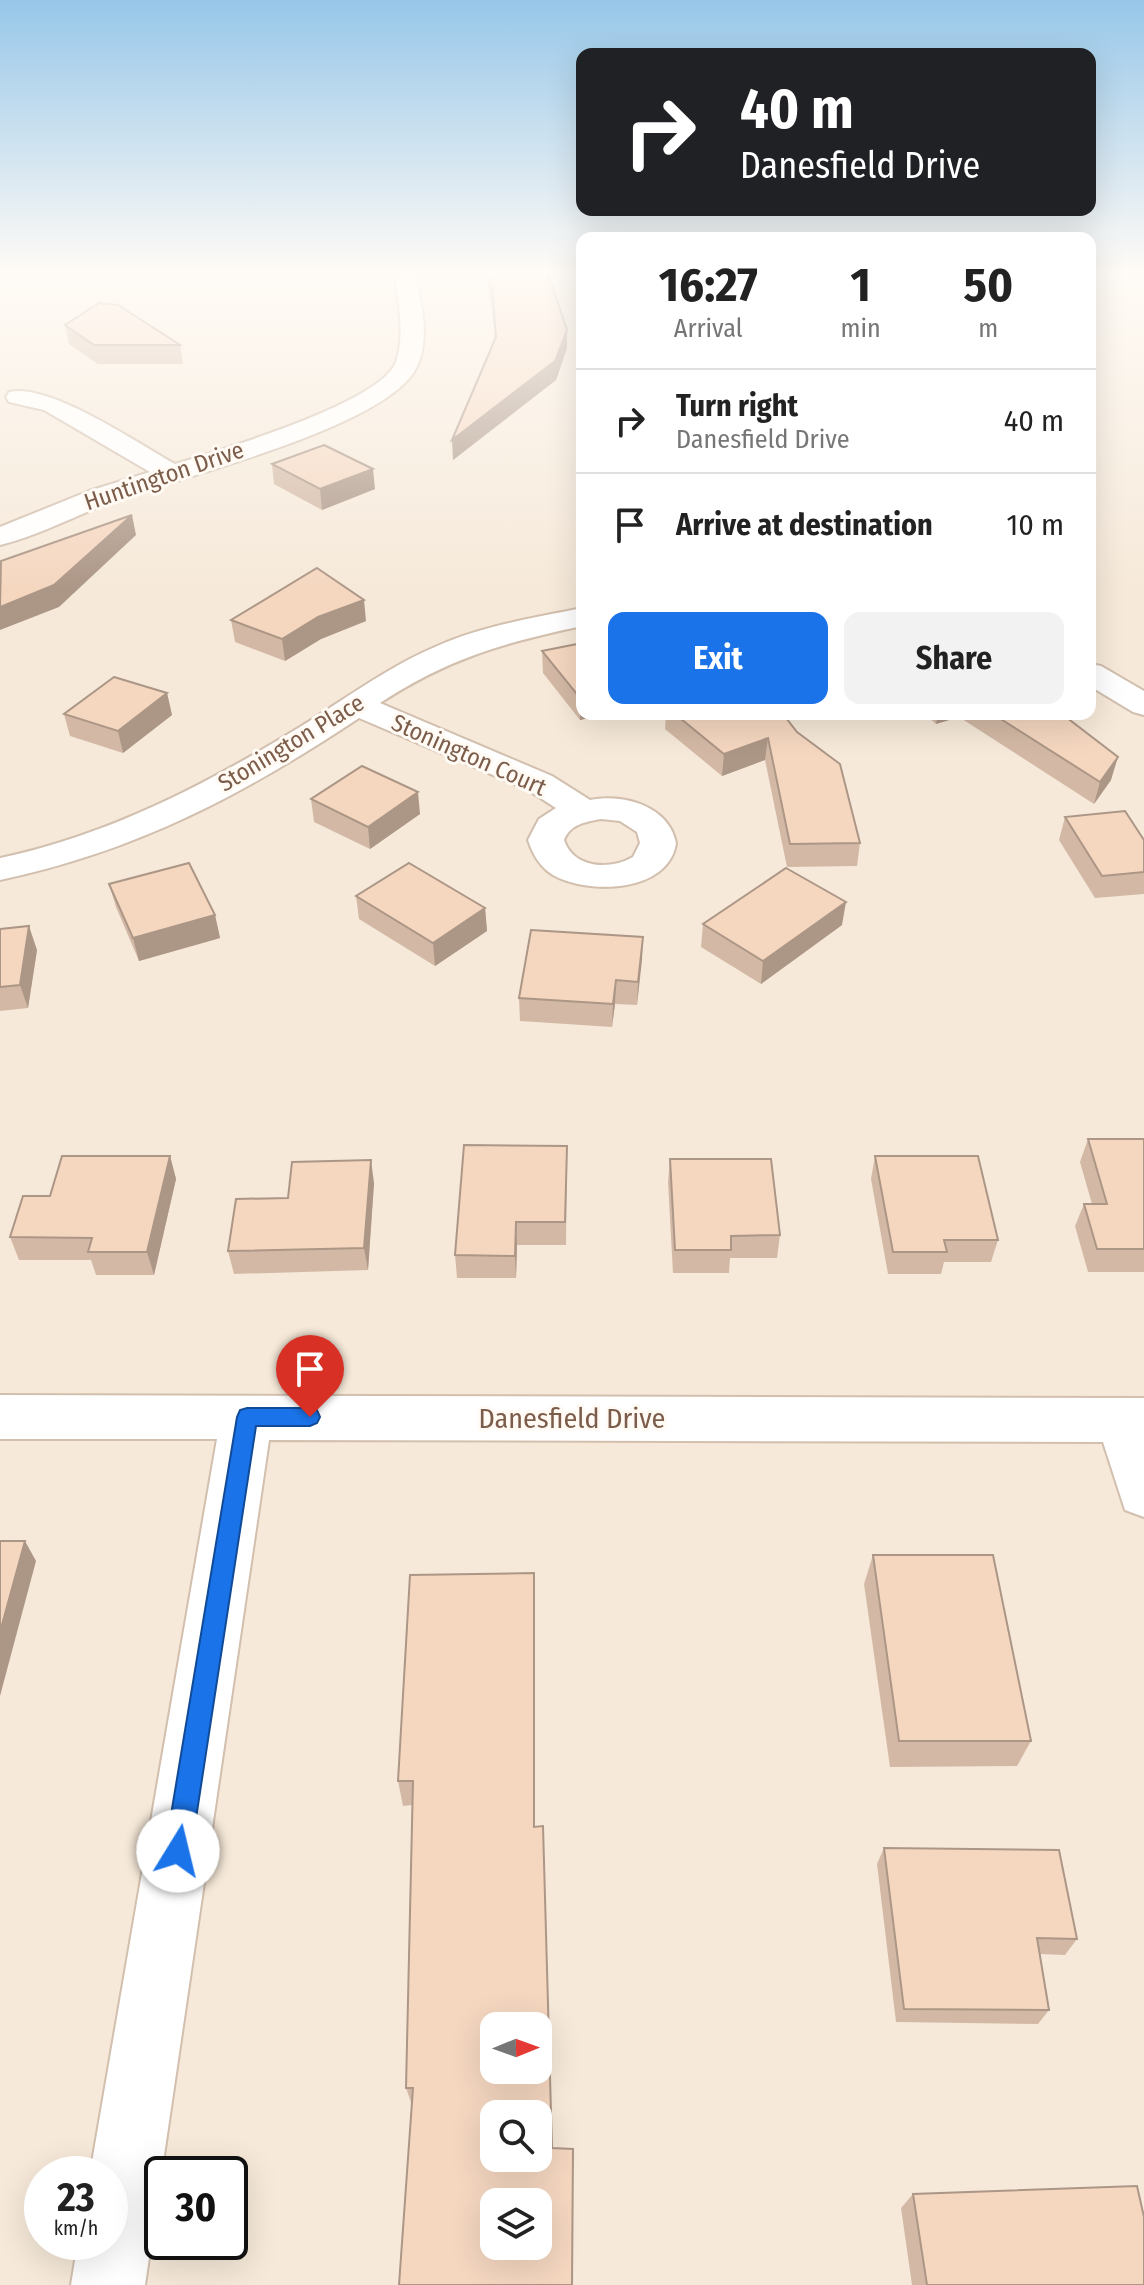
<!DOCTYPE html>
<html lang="en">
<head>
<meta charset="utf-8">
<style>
  body { margin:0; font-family:"Fira Sans Condensed",sans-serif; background:#f2f2f2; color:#222; height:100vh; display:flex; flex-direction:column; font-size:30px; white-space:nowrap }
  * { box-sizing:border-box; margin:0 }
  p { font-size:26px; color:#767676 }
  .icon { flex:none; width:44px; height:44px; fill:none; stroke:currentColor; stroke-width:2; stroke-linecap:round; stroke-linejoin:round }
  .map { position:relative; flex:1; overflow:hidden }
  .details { position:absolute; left:576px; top:232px; width:520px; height:488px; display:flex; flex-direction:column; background:#fff; border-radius:16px; box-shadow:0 8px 32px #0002 }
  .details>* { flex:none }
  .hud { position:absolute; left:576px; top:48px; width:520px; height:168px; border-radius:16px; box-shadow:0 8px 32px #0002; background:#202124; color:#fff; overflow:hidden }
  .needle { width:52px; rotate:89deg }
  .tools { position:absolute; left:480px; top:2012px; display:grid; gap:16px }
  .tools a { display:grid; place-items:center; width:72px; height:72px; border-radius:16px; background:#fff; box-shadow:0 8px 32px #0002; font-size:40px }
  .speed { position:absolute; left:24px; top:2156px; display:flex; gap:16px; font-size:40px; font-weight:700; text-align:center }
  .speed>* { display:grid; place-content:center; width:104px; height:104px; border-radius:50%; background:#fff; box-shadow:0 8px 32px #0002; line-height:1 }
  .speed small { font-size:20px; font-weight:400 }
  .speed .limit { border:4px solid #111; border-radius:12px; background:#fff; color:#111 }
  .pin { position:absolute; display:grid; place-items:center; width:68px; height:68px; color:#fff; margin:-82px -34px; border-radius:50% 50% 50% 0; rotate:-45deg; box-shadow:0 0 8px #0007 }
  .pin .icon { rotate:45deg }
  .me { position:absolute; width:88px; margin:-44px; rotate:9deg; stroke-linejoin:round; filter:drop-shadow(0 0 6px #0008) }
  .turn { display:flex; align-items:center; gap:28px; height:168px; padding:0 32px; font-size:36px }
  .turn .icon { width:104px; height:104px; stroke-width:2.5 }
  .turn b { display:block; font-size:56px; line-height:68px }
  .eta { display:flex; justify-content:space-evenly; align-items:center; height:136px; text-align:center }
  .eta b { font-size:48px; font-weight:700; line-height:56px }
  .button { display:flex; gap:16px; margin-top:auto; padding:16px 32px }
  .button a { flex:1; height:92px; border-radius:16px; background:#1a73e8; color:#fff; font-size:32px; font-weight:700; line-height:92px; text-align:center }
  .button a+a { background:#f2f2f2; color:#222 }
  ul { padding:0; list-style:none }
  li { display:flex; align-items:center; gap:24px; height:104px; padding:0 32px; border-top:2px solid #e0e0e0 }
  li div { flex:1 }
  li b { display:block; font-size:30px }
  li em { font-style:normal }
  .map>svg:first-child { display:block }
  .residential { fill:#f6e9d9; fill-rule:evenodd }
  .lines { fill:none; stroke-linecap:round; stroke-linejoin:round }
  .minor-casing { stroke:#d2bfae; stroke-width:4 }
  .minor { fill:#fff; fill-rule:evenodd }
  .wall { fill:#d3b9a5 }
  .shaded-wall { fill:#ac9686 }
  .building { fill:#f5d7c0; stroke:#ac9686; stroke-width:2; fill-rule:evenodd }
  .route { fill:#1a73e8; stroke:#114b97; stroke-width:2 }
  .labels { text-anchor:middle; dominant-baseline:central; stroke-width:6; stroke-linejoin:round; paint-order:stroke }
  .far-street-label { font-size:24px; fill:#7c5d4b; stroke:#fffaf3 }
  .street-label { font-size:28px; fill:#7c5d4b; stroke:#fffaf3 }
</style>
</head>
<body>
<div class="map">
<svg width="1144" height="2285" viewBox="0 0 1144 2285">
  <rect width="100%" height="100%" fill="#fef7eb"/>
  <path class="residential" d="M0 270H582V714H1090V270H1144V2285H0ZM494 2026H538V2070H494ZM494 2114H538V2158H494ZM42 2174H110V2242H42ZM162 2174H230V2242H162ZM494 2202H538V2246H494Z"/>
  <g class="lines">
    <defs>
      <g id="minor">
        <path d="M394 270H414C421 300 432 344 414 372 378 428 186 476 120 499 80 513 41 535 0 545V527L89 491 150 472 44 410 9 402 6 397 9 392C49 382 139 444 175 464 218 451 381 403 396 362 406 333 397 298 394 270Z"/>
        <path d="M582 608V626C503 643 449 658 380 703L552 776 590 800C623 793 669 806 676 843 669 893 588 895 553 875 540 867 533 855 528 840L539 819 556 808 528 790 359 718C243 795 137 851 0 880V858C109 835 205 785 300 727 344 700 386 668 435 647 481 626 533 618 582 608ZM601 819 620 821 637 832 640 843 633 857C610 870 574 869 564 840 570 824 586 822 601 819Z"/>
        <polygon points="1090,664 1101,666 1144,691 1144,715 1133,712 1090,686"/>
        <polygon points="0,1395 1144,1398 1144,1517 1125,1510 1103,1442 269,1440 145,2285 71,2285 78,2242 110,2242 110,2174 90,2174 217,1439 0,1439"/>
      </g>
    </defs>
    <use href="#minor" class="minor-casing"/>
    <use href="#minor" class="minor"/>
  </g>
  <g class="wall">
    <polygon points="484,270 547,270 567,330 567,348 556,380 453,460 495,339 492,307"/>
    <polygon points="65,325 180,345 183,364 98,364 69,344"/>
    <polygon points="272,464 375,489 322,510 274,484"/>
    <polygon points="231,620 366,621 321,639 285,661 235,642"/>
    <polygon points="582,643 582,714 605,714 580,720 543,673 542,651"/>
    <polygon points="167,693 172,715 123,753 70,736 64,714"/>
    <polygon points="666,714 783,714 860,843 857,866 787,867 765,760 722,776 665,729"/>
    <polygon points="925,714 1062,714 1111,780 1094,804 959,717 936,724"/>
    <polygon points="311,799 420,814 370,849 314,822"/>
    <polygon points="1065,817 1144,840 1144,894 1095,898 1059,840"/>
    <polygon points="109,884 215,915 220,938 139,961 116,907"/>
    <polygon points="356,896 485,908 487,931 435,966 359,919"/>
    <polygon points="703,924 842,925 761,984 701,947"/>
    <polygon points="0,929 37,950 28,1008 0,1011"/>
    <polygon points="643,937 637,1005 615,1004 612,1027 520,1021 519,998"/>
    <polygon points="1088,1139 1144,1139 1144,1272 1088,1272 1075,1226 1084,1204 1092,1204 1080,1162"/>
    <polygon points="567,1146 566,1245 517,1245 516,1278 457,1278 455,1255"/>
    <polygon points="170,1156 176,1179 154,1275 96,1275 91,1260 19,1260 10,1237 50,1196"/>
    <polygon points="875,1156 998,1240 991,1262 944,1262 941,1274 888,1274 871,1179"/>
    <polygon points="670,1159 780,1235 777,1258 730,1258 729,1273 673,1273 668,1182"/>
    <polygon points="374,1183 368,1270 234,1274 228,1251 288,1198"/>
    <polygon points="873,1555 1031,1741 1017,1766 890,1767 864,1584"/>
    <polygon points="535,1601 535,1827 552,2148 572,2285 412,2105 406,2088 412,1805 403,1806 398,1781"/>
    <polygon points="884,1848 1077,1939 1065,1955 1040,1954 1049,2010 1038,2024 896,2022 877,1864"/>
    <polygon points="913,2194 1144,2285 912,2285 901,2208"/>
  </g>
  <g class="shaded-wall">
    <polygon points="567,330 567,348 556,380 453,460 452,440"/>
    <polygon points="373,469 375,489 322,510 320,489"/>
    <polygon points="132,515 136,535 59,607 0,630 0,607"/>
    <polygon points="364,600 366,621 321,639 285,661 282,639 318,617"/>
    <polygon points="167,693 172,715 123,753 118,731"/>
    <polygon points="582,697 582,714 605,714 580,720 580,698"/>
    <polygon points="938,714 959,714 959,717 936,724"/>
    <polygon points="768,738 765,760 722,776 724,754"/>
    <polygon points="1118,757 1111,780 1094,804 1100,782"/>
    <polygon points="418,792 420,814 370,849 368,827"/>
    <polygon points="846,902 842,925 761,984 763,961"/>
    <polygon points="485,908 487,931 435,966 433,943"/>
    <polygon points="215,915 220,938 139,961 133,938"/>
    <polygon points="29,926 37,950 28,1008 20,985"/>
    <polygon points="643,937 642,960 637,1005 638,982"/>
    <polygon points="616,980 615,1004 612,1027 613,1004"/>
    <polygon points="170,1156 176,1179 154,1275 147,1252"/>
    <polygon points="371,1160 374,1183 368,1270 364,1248"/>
    <polygon points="516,1222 517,1245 516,1278 515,1256"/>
    <polygon points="25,1541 36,1561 0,1696 0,1632"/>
    <polygon points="534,1573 535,1601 535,1850 534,1827"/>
  </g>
  <g class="building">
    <polygon points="487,270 547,270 567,330 555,361 452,440 496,337 492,289"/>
    <polygon points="99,303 118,305 180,345 94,345 65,325"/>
    <polygon points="324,445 373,469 320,489 272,464"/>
    <polygon points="132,515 54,585 0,607 1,561"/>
    <polygon points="317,568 364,600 318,617 282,639 231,620"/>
    <polygon points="582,643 582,697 580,698 542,651"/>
    <polygon points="114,677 167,693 118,731 64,714"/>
    <polygon points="675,714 783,714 797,732 840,764 860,843 790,844 768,738 724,754"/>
    <polygon points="993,714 1062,714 1118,757 1100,782"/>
    <polygon points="362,766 418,792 368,827 311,799"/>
    <polygon points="1125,811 1144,840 1144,872 1102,876 1065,817"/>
    <polygon points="189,863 215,915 133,938 109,884"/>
    <polygon points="409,863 485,908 433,943 356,896"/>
    <polygon points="786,868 846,902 763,961 703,924"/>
    <polygon points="29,926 20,985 0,987 0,929"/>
    <polygon points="531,930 643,937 638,982 616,980 613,1004 519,998"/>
    <polygon points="1088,1139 1144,1139 1144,1249 1097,1249 1084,1204 1107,1204"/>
    <polygon points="464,1145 567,1146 565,1222 516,1222 515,1256 455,1255"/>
    <polygon points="62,1156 170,1156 147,1252 88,1252 92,1238 10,1237 23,1196 50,1196"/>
    <polygon points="875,1156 978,1156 998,1240 944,1240 947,1252 893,1252"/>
    <polygon points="670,1159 771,1159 780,1235 731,1236 731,1250 675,1250"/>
    <polygon points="371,1160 364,1248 228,1251 236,1199 288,1198 292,1162"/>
    <polygon points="0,1541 25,1541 0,1632"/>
    <polygon points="873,1555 993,1555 1031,1741 899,1741"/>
    <path d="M534 1573V1827L543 1826 552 2148 573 2149 572 2285H399L413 2088H406L413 1781H398L410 1575ZM494 2026H538V2070H494ZM494 2114H538V2158H494ZM494 2202H538V2246H494Z"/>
    <polygon points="884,1848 1059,1850 1077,1939 1037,1938 1049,2010 904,2009"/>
    <polygon points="1137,2186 1144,2217 1144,2285 927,2285 913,2194"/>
  </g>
  <linearGradient id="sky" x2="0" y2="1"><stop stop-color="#97c7e9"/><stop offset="0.46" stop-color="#fffbf6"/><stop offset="1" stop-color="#fffbf6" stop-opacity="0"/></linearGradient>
  <rect width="1144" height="590" fill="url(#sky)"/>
  <polygon class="route" points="247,1408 310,1408 317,1410 320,1417 317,1423 310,1426 256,1426 191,1851 187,1860 178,1864 168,1860 165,1851 237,1417 240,1410"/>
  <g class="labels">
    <g class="far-street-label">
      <text transform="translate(164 476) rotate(-19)">Huntington Drive</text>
      <text transform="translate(291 743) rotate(-31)">Stonington Place</text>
      <text transform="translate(469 755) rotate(24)">Stonington Court</text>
    </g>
    <g class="street-label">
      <text x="572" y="1418">Danesfield Drive</text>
    </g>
  </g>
</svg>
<div class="tools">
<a><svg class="needle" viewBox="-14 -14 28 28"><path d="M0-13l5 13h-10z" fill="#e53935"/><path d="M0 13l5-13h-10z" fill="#767676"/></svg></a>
<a><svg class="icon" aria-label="search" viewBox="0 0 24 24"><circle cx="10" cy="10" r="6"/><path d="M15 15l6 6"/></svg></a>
<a><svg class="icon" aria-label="layers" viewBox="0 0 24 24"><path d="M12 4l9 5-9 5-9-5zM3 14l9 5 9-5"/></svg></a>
</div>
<div class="speed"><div>23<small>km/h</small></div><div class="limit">30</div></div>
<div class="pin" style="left:310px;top:1417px;background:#d93025"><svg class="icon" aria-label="arrive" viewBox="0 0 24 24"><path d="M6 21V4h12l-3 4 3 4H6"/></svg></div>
<svg class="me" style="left:178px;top:1851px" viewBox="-20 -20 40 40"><circle r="19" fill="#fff"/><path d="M0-13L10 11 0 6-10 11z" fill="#1a73e8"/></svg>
<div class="hud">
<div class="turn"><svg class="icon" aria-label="right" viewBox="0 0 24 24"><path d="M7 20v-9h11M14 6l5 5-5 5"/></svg><div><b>40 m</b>Danesfield Drive</div></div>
</div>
<section class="details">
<div class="eta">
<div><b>16:27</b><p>Arrival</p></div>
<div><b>1</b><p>min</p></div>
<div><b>50</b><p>m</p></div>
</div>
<ul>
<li><svg class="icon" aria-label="right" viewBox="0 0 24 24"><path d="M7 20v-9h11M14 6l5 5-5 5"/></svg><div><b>Turn right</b><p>Danesfield Drive</p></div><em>40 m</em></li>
<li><svg class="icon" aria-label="arrive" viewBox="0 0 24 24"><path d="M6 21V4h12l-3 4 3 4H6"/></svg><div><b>Arrive at destination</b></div><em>10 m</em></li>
</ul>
<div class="button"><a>Exit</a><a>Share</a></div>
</section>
</div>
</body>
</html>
